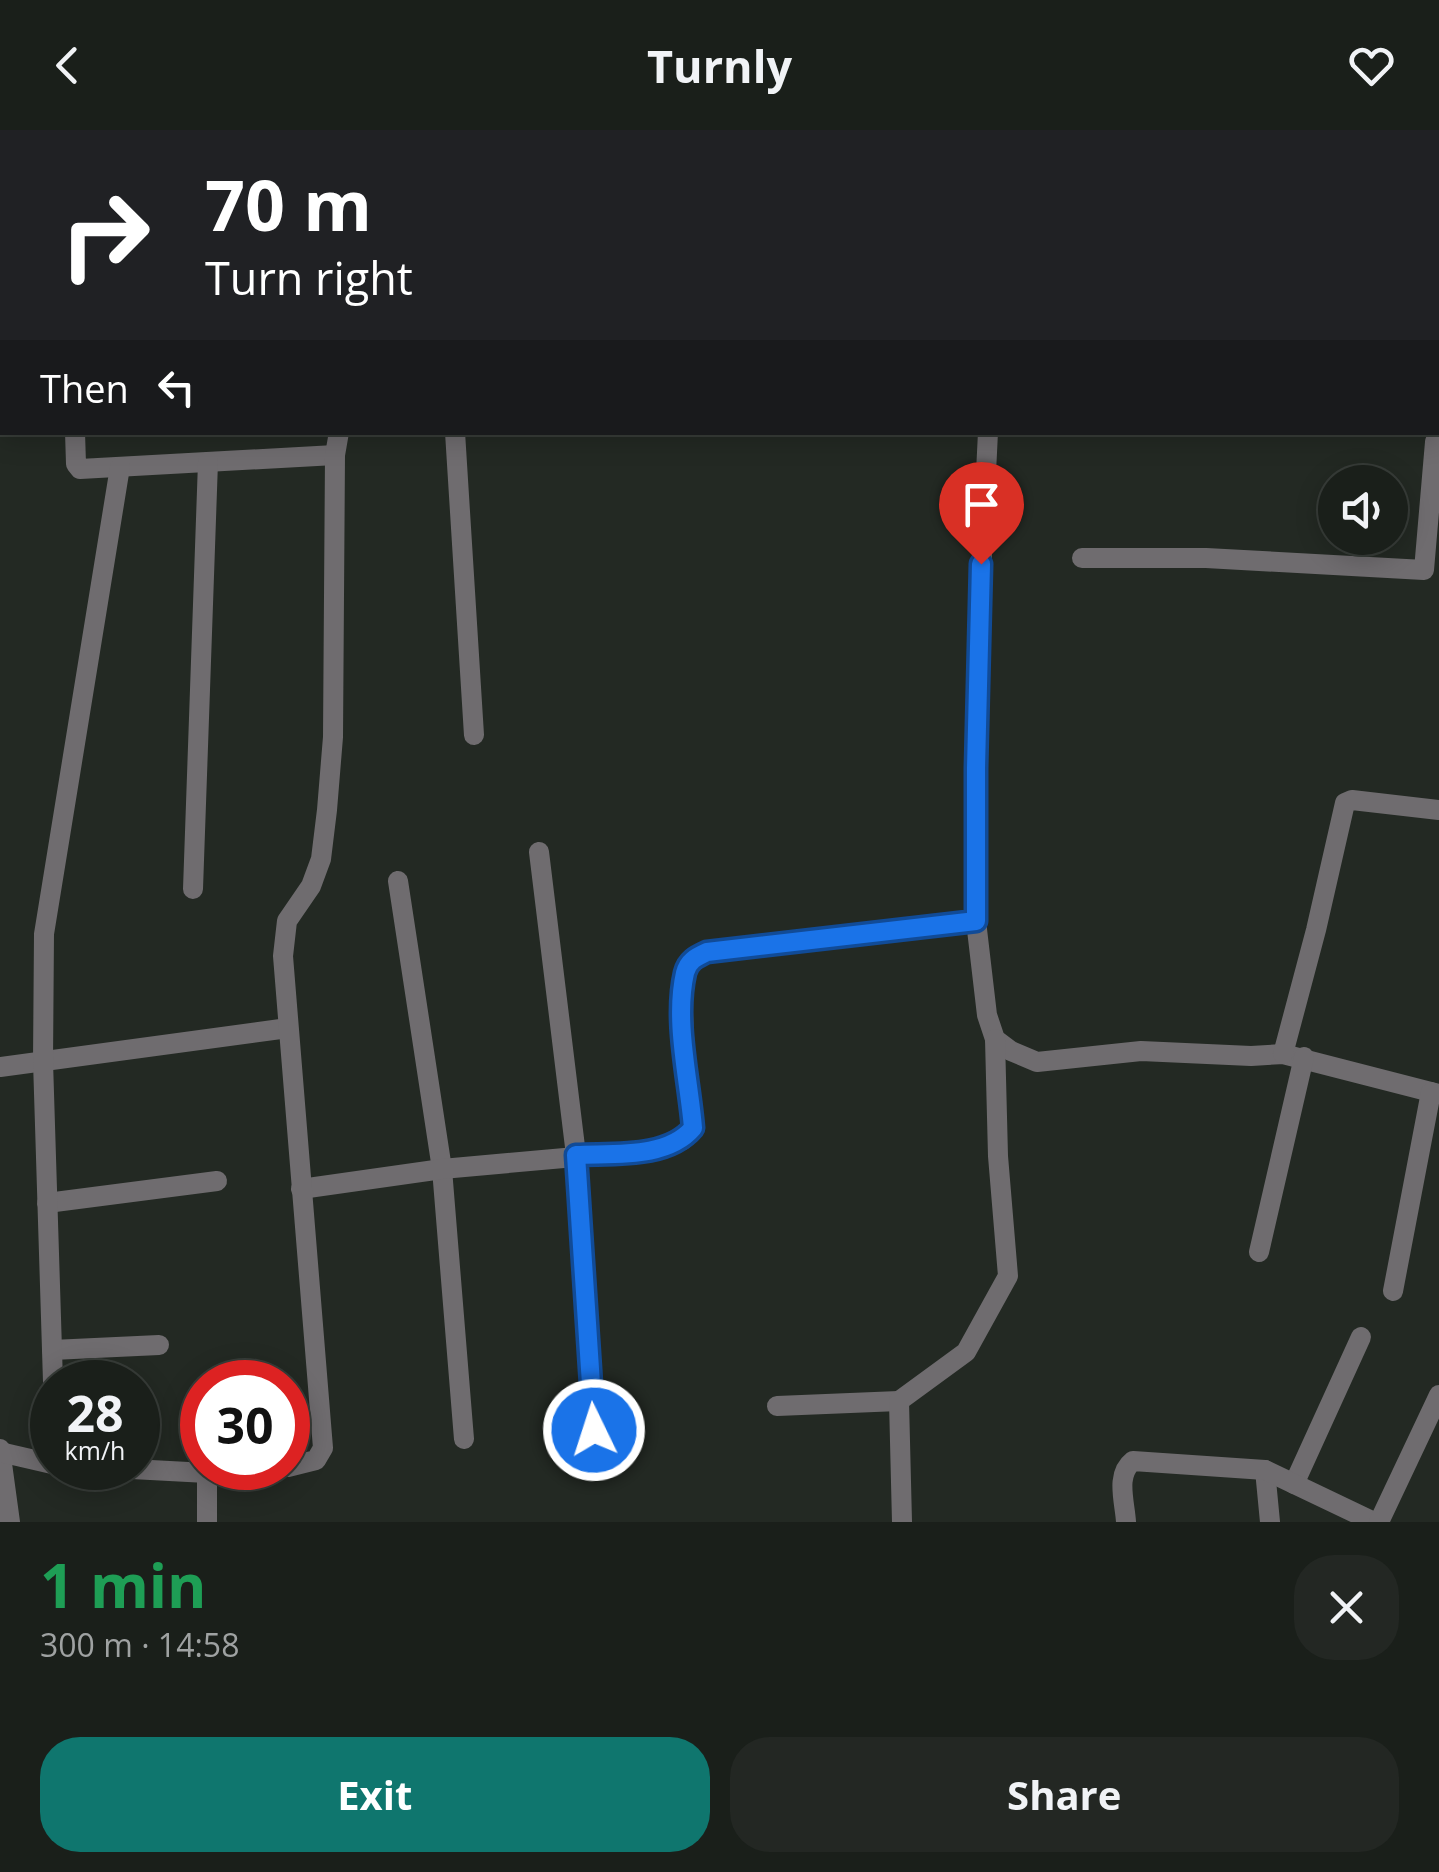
<!DOCTYPE html>
<html lang="en">
<head>
<meta charset="utf-8">
<style>
  body { margin:0; font-family:"Open Sans",sans-serif; background:#232723; color:#f1f3f6; height:100vh; display:flex; flex-direction:column; font-size:38px; white-space:nowrap }
  * { box-sizing:border-box; margin:0 }
  p { font-size:32px; color:#9fa2a2 }
  .icon { flex:none; width:55px; height:55px; fill:none; stroke:currentColor; stroke-width:2; stroke-linecap:round; stroke-linejoin:round }
  .map { position:relative; height:1392px; overflow:hidden }
  .drawer { display:flex; flex-direction:column; background:#1a1f1a; flex:1 }
  .drawer>* { flex:none }
  .banner { position:absolute; left:0px; top:0px; width:1440px; height:305px; box-shadow:0 5px 25px #0003,0 0 0 2px #383d39; background:#202124; color:#fff; overflow:hidden }
  .tools { position:absolute; left:1318px; top:335px; display:grid; gap:20px }
  .tools a { display:grid; place-items:center; width:90px; height:90px; border-radius:50%; background:#1a1f1a; box-shadow:0 5px 25px #0003,0 0 0 2px #383d39; font-size:50px }
  .speed { position:absolute; left:30px; top:1230px; display:flex; gap:20px; font-size:50px; font-weight:700; text-align:center }
  .speed>* { display:grid; place-content:center; width:130px; height:130px; border-radius:50%; background:#1a1f1a; box-shadow:0 5px 25px #0003,0 0 0 2px #383d39; line-height:1 }
  .speed small { font-size:25px; font-weight:400 }
  .speed .limit { border:15px solid #d22; background:#fff; color:#111 }
  .pin { position:absolute; display:grid; place-items:center; width:85px; height:85px; color:#fff; margin:-102px -42px; border-radius:50% 50% 50% 0; rotate:-45deg; box-shadow:0 0 10px #0007 }
  .pin .icon { rotate:45deg }
  .me { position:absolute; width:110px; margin:-55px; rotate:356deg; stroke-linejoin:round; filter:drop-shadow(0 0 8px #0008) }
  .turn { display:flex; align-items:center; gap:35px; height:210px; padding:0 40px; font-size:45px }
  .turn .icon { width:130px; height:130px; stroke-width:2.5 }
  .turn b { display:block; font-size:70px; line-height:85px }
  .then { display:flex; align-items:center; height:95px; padding:0 40px; background:#0003; gap:20px; font-size:38px }
  .round { display:grid; place-items:center; flex:none; width:105px; height:105px; border-radius:40px; background:#232723 }
  .head { display:flex; align-items:center; justify-content:space-between; height:170px; padding:0 40px }
  h1 { font-size:60px; font-weight:700; line-height:75px; color:#1e9e55 }
  .primary-button { display:flex; gap:20px; margin-top:auto; padding:20px 40px }
  .primary-button a { flex:1; height:115px; border-radius:40px; background:#0f766e; color:#fff; font-size:40px; font-weight:700; line-height:115px; text-align:center }
  .primary-button a+a { background:#232723; color:#f1f3f6 }
  header { display:flex; justify-content:space-between; align-items:center; height:130px; padding:0 40px; background:#1a1f1a; font-size:45px; font-weight:700 }
  .map>svg:first-child { display:block }
  .lines { fill:none; stroke-linecap:round; stroke-linejoin:round }
  .street { stroke:#6f6c6f; stroke-width:20 }
  .route-casing { stroke:#114b97; stroke-width:25 }
  .route { stroke:#1a73e8; stroke-width:18 }
</style>
</head>
<body>
<header><svg class="icon" aria-label="back" viewBox="0 0 24 24"><path d="M15 5l-7 7 7 7"/></svg>Turnly<svg class="icon" aria-label="heart" viewBox="0 0 24 24"><path d="M12 20l-8-8c-3-5 5-10 8-4 3-6 11-1 8 4z"/></svg></header>
<div class="map">
<svg width="1439" height="1392" viewBox="0 0 1439 1392">
  <rect width="100%" height="100%" fill="#232923"/>
  <g class="lines">
    <g class="street">
      <polyline points="62,0 62,2"/>
      <polyline points="436,0 436,2"/>
      <polyline points="1003,0 1003,2"/>
      <polyline points="716,2 725,0"/>
      <polyline points="75,302 76,334 80,339 335,325"/>
      <polyline points="455,302 474,605"/>
      <polyline points="988,302 978,506 976,791 987,885 995,909 1011,921 1037,932 1141,921 1251,926 1283,924 1439,964"/>
      <polyline points="1082,428 1206,428 1424,440 1435,312 1439,301"/>
      <polyline points="539,722 576,1025 594,1300"/>
      <polyline points="398,751 442,1039 464,1309"/>
      <polyline points="193,759 208,332"/>
      <polyline points="1283,924 1316,800 1345,673 1352,670 1439,680"/>
      <polyline points="0,937 288,898"/>
      <path d="M301 1059 442 1039 654 1020 683 1010 693 997C690 966 672 850 693 829 695 827 705 823 707 822L976 791"/>
      <polyline points="47,1073 217,1051"/>
      <polyline points="1259,1122 1304,927"/>
      <polyline points="1393,1161 1431,962"/>
      <polyline points="52,1220 159,1215"/>
      <polyline points="53,1252 43,931 44,804 120,337"/>
      <polyline points="777,1276 899,1271"/>
      <polyline points="0,1319 10,1392"/>
      <polyline points="0,1322 52,1334"/>
      <polyline points="288,1337 316,1330 323,1318 283,826 287,791 311,756 321,729 327,680 333,607 335,325 339,302"/>
      <polyline points="113,1338 207,1343 280,1338"/>
      <polyline points="1265,1340 1270,1392"/>
      <polyline points="207,1343 207,1392"/>
      <polyline points="1294,1354 1361,1207"/>
      <polyline points="902,1392 899,1271 966,1222 1008,1146 998,1026 995,909"/>
      <path d="M1126 1392C1125 1372 1115 1345 1133 1331L1265 1340 1374 1392"/>
      <polyline points="1379,1392 1439,1265"/>
    </g>
  </g>
  <g class="lines">
    <defs>
      <path id="route" d="M594 1300 576 1025C613 1023 667 1029 693 998 689 949 674 891 685 843 688 831 696 827 707 822L976 791V638L981 434"/>
    </defs>
    <use href="#route" class="route-casing"/>
    <use href="#route" class="route"/>
  </g>
</svg>
<div class="tools">
<a><svg class="icon" aria-label="sound" viewBox="0 0 24 24"><path d="M4 9h4l5-4v14l-5-4H4zM17 9q2 3 0 6"/></svg></a>
</div>
<div class="speed"><div>28<small>km/h</small></div><div class="limit">30</div></div>
<div class="pin" style="left:981px;top:434px;background:#d93025"><svg class="icon" aria-label="arrive" viewBox="0 0 24 24"><path d="M6 21V4h12l-3 4 3 4H6"/></svg></div>
<svg class="me" style="left:594px;top:1300px" viewBox="-20 -20 40 40"><circle r="17" fill="#1a73e8" stroke="#fff" stroke-width="3"/><path d="M0-11L8 9 0 5-8 9z" fill="#fff"/></svg>
<div class="banner">
<div class="turn"><svg class="icon" aria-label="right" viewBox="0 0 24 24"><path d="M7 20v-9h11M14 6l5 5-5 5"/></svg><div><b>70 m</b>Turn right</div></div>
<div class="then">Then<svg class="icon" aria-label="left" viewBox="0 0 24 24"><path d="M17 20v-9H6M10 6l-5 5 5 5"/></svg></div>
</div>
</div>
<section class="drawer">
<div class="head"><div><h1>1 min</h1><p>300 m · 14:58</p></div><a class="round"><svg class="icon" aria-label="close" viewBox="0 0 24 24"><path d="M6 6l12 12M18 6L6 18"/></svg></a></div>
<div class="primary-button"><a>Exit</a><a>Share</a></div>
</section>
</body>
</html>
